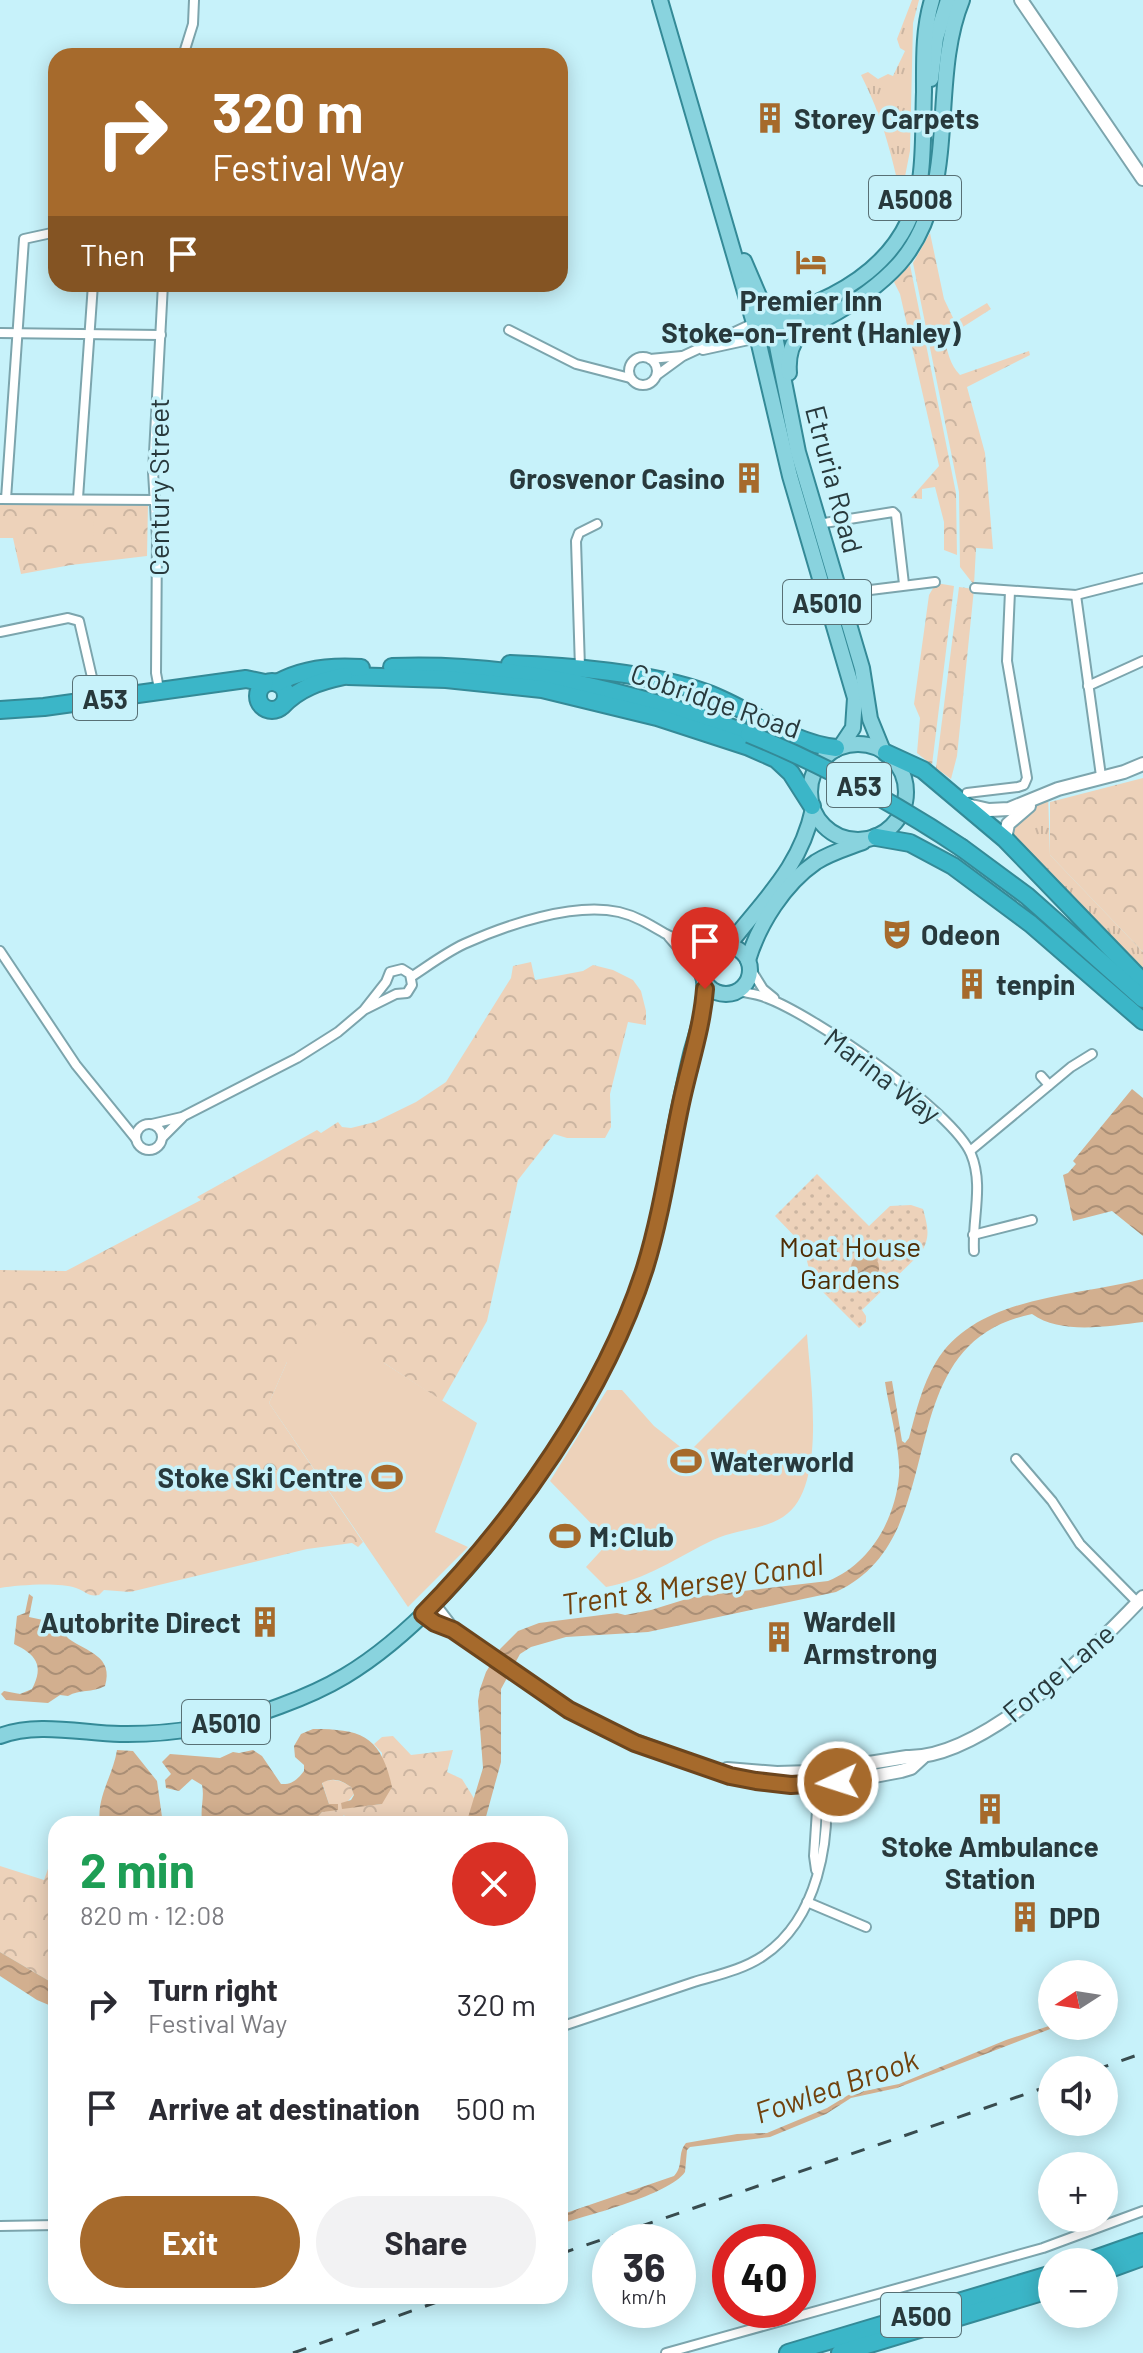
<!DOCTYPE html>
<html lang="en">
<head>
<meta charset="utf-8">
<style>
  body { margin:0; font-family:Barlow,sans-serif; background:#f2f2f3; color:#2b2b33; height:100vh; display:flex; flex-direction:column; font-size:30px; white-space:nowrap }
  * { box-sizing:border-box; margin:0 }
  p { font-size:26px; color:#7c7c81 }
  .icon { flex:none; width:44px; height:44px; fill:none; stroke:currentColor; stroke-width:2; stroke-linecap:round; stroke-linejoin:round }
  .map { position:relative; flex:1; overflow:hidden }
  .details { position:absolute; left:48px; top:1816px; width:520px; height:488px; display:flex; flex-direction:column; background:#fff; border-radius:24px; box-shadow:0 4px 20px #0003 }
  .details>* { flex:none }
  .banner { position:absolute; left:48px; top:48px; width:520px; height:244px; border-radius:24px; box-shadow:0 4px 20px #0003; background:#a66a2c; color:#fff; overflow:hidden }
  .needle { width:52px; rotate:258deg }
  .tools { position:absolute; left:1038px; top:1960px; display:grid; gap:16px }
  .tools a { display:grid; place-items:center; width:80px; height:80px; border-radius:50%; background:#fff; box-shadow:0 4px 20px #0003; font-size:40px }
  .speed { position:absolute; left:592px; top:2224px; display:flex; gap:16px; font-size:40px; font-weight:700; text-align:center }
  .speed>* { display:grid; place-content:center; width:104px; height:104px; border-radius:50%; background:#fff; box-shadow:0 4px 20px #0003; line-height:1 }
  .speed small { font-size:20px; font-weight:400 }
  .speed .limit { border:12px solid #d22; background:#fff; color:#111 }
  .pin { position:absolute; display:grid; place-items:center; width:68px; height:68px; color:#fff; margin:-82px -34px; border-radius:50% 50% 50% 0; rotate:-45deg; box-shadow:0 0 8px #0007 }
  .pin .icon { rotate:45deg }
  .me { position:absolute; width:88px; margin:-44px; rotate:266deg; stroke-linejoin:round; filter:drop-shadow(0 0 6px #0008) }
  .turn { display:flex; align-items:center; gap:28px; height:168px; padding:0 32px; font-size:36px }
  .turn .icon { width:104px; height:104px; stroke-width:2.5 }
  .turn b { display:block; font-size:56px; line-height:68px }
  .then { display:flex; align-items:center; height:76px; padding:0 32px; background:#0003; gap:16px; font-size:30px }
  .round { display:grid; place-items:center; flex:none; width:84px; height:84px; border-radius:42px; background:#f2f2f3 }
  .headline { display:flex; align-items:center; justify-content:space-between; height:136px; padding:0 32px }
  h1 { font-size:48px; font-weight:700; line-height:60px; color:#1e9e55 }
  .action { display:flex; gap:16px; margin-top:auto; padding:16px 32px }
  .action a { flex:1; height:92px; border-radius:48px; background:#a66a2c; color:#fff; font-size:32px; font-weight:700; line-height:92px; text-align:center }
  .action a+a { background:#f2f2f3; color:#2b2b33 }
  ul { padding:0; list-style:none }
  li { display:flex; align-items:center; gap:24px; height:104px; padding:0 32px }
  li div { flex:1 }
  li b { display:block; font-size:30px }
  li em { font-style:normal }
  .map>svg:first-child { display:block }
  .grass { fill:url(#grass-tufts) }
  .forest { fill:url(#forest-crowns) }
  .garden { fill:url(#garden-dots) }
  .pitch { fill:#edd2ba }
  .water { fill:url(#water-waves) }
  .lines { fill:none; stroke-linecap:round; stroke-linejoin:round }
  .street-casing { stroke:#7ca5ad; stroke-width:12 }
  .secondary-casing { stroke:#7ca5ad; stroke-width:16 }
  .primary-casing { stroke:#348a97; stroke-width:18 }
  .highway-casing { stroke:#348a97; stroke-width:20 }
  .street { stroke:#fff; stroke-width:8 }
  .secondary { stroke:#fff; stroke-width:12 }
  .primary { stroke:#89d3de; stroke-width:14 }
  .highway { stroke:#3bb6c8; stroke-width:16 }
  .rail { stroke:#384c4f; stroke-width:3; stroke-dasharray:14 14; stroke-linecap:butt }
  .highway-bridge-casing { stroke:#348a97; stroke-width:20; stroke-linecap:butt }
  .highway-bridge { stroke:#3bb6c8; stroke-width:16 }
  .route-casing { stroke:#6c451d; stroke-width:20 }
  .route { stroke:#a66a2c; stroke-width:14 }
  .labels { text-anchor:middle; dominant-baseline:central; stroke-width:7; stroke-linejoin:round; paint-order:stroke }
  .shield { fill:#c7f2fa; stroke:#587075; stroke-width:2 }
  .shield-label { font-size:26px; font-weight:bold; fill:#28393c }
  .poi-label { font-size:28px; font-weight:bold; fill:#28393c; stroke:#c7f2fa; text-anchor:start }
  .street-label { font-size:28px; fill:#28393c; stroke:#c7f2fa }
  .park-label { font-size:28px; fill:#4e2c03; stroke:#c7f2fa }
  .water-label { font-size:30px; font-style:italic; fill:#71420d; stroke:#c7f2fa }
</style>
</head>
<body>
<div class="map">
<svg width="1143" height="2353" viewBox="0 0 1143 2353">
  <defs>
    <pattern id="grass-tufts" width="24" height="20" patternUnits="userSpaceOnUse" patternTransform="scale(2)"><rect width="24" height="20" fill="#edd2ba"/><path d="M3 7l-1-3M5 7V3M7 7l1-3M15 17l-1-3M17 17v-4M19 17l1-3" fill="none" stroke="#cbb5a1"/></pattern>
    <pattern id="forest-crowns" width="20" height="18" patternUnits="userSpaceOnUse" patternTransform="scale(2)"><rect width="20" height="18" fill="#edd2ba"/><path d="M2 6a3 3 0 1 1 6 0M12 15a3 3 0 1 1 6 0" fill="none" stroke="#cbb5a1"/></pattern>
    <pattern id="garden-dots" width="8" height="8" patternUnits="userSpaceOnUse" patternTransform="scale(2)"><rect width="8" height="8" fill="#edd2ba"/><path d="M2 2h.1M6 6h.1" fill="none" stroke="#cbb5a1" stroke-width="1.8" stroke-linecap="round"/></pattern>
    <pattern id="water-waves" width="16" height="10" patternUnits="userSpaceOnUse" patternTransform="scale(2)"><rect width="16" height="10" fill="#d2af8f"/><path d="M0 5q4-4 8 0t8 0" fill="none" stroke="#aa8f76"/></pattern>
  </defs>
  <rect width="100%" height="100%" fill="#c7f2fa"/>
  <g class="grass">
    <path d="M912 0H919L913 23 910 151 901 197C891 152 882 116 861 75L868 72 878 79 888 74 893 76 905 51 900 48 897 39Z"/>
    <polygon points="1048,793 1050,855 1143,952 1143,979 1011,834 1013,822"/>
  </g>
  <g class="forest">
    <path d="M930 233 944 299 955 322 987 303 991 309 944 339C948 352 950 365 960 375L1029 351 1030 355 967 387 985 453 993 549 976 548 974 585 960 567 959 492 913 263Z"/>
    <polygon points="910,265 956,493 957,555 944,550 944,522 935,487 922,489 922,499 911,498 939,466 900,294 894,282"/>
    <polygon points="0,504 148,505 147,556 71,565 21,574 13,538 0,538"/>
    <polygon points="936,583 954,586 932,765 917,753 920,718 914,704 929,595"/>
    <polygon points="959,587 974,589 957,756 951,779 936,768"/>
    <polygon points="1143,778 1143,952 1050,855 1050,802"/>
    <path d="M531 962 535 980 583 971 593 965 613 970 633 980 641 991 646 1011V1025L628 1022 610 1094 611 1127 605 1138H567L554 1134 518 1180 487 1321 442 1401 384 1363 287 1362 269 1403 363 1542 358 1547 352 1543 307 1549 130 1592 104 1590 99 1595C88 1597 87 1592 76 1588 58 1582 19 1585 0 1588V1270L66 1271 201 1200 197 1197 317 1130 321 1133 338 1122 342 1127 351 1128 375 1122 416 1102 446 1082 511 978 513 966Z"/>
    <path d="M393 1736 411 1755 453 1750 447 1772 462 1779 475 1800 466 1824H345L347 1820 344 1815 335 1824H311L329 1804 322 1782C333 1778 341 1780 351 1787L354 1794 342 1808 382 1804V1753L374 1744 382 1737Z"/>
    <polygon points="0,1866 44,1880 49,1866 51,1872 56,1873 56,1985 0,1952"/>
  </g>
  <path class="garden" d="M817 1174 869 1226 890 1206 911 1205 923 1209C928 1227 931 1238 920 1254L862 1310 866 1316V1322L859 1328 812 1281 803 1245 775 1216Z"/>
  <g class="pitch">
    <polygon points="93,519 94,540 57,540 57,520"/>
    <polygon points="323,1316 384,1363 477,1423 435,1532 468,1547 408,1607 269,1403 287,1362"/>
    <path d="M807 1334C810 1379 828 1489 783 1517 763 1530 735 1529 713 1540 678 1557 645 1580 606 1587L586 1567 609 1542 550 1481 607 1390H622L654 1426 688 1453Z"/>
  </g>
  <g class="water">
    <polygon points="1132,1089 1143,1098 1143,1236 1112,1211 1073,1221 1063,1175 1068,1173 1076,1164 1073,1161"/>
    <circle cx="865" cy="1268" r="14"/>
    <path d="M1143 1279V1322C1109 1326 1061 1335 1032 1314 882 1345 958 1536 836 1592L648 1632 566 1637 531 1647 520 1654 501 1689V1762L484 1824H466L483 1768 478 1701 480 1689 486 1672 500 1649 518 1631 539 1623 617 1613 625 1615 651 1610 693 1597 828 1581C870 1564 895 1520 899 1476 901 1451 889 1409 885 1382L892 1381 902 1441 905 1443 909 1438C916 1412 922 1385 936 1362 977 1295 1075 1297 1143 1279Z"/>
    <path d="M29 1594 33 1597 29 1617 57 1623C62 1628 64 1635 69 1639 87 1652 114 1656 105 1686 92 1693 80 1689 68 1696L60 1695 48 1703 6 1700 1 1694 4 1691 20 1694 32 1689C45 1665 35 1654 14 1644L17 1616 25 1613Z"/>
    <path d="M313 1729C362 1729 381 1736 392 1787L382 1804 342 1809 341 1803 351 1800 354 1795 351 1787C341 1780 333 1777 322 1783L329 1804H338V1810L322 1812 311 1824H203C199 1810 205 1799 202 1785L192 1779 179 1791 166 1788 165 1780 171 1774 162 1762 170 1754 220 1758 233 1752 239 1753 253 1750 262 1756 281 1784C292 1785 298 1779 304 1771V1765L295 1757 294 1746 301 1734Z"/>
    <path d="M117 1750 133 1751 157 1781 163 1824H100C96 1797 113 1776 117 1750Z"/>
    <polygon points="0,1952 56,1985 56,2008 37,2000 0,1976"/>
    <path d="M1052 2025 1058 2026 897 2088 851 2098 826 2114 770 2137 690 2147 687 2150 685 2172C669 2195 588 2215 560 2224V2215L674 2176C684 2166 677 2153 686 2143L737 2134 767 2133 827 2108 850 2094 899 2084 1006 2040Z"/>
  </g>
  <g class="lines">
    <defs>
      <g id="street">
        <polyline points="183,56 193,24 194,0"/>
        <polyline points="509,330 576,364 630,378"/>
        <polyline points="0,333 161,335"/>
        <polyline points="703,350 758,338"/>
        <circle cx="643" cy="371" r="14"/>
        <polyline points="650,359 682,356"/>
        <polyline points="657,375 683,356 754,323"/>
        <polyline points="78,498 93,284"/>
        <polyline points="0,499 156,500"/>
        <polyline points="6,499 24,239 56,232"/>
        <polyline points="818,524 893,512 896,515 904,584"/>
        <polyline points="975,588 1076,595 1143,578"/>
        <polyline points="838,594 935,582"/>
        <polyline points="1076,595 1101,776"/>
        <polyline points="0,632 68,618 79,621 97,699"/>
        <polyline points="580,668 576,541 579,533 597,524"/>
        <polyline points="1088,686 1143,661"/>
        <polyline points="159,689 156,673 157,538 153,472 163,284"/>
        <polyline points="967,793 1018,787 1024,785 1027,778 1007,661 1010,591"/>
        <polyline points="669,937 703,976"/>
        <polyline points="0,951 76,1065 136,1139"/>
        <polyline points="750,968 763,989 774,998"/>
        <path d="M411 977C428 966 445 953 464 944 506 925 573 902 619 912 636 916 649 924 664 933 680 942 698 945 717 948"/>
        <path d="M737 991C747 993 758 994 767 998 813 1015 953 1111 971 1154 984 1185 972 1219 974 1251"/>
        <polyline points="1041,1076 1049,1085"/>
        <circle cx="149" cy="1137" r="13"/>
        <polyline points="152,1124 182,1117 297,1058 338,1032 364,1010 386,982 390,972 402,969 410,974 412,985 407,993 396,994 364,1010"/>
        <polyline points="163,1137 182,1118"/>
        <polyline points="970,1151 1071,1067 1092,1054"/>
        <polyline points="973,1235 1032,1220"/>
        <polyline points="1016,1459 1052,1501 1080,1544 1138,1603"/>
        <polyline points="813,1780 817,1810 814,1856 816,1870"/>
        <polyline points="807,1902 866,1927"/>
        <path d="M560 2027C604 2012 649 1997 694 1982 717 1975 742 1970 763 1956 818 1919 831 1841 825 1780"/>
        <polyline points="0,2226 56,2225"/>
        <polyline points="666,2353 1043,2248 1143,2211"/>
      </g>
      <g id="secondary">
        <polyline points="1021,0 1143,179"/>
        <polyline points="967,805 989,810 1009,809 1058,789 1124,772 1143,764"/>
        <polyline points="1005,839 1008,824 1029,806"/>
        <polyline points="433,1604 453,1630"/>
        <polyline points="423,1614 435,1623 453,1630 569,1710 603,1729 730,1776 791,1785 859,1779 901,1771 911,1768 923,1757"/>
        <path d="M727 1769 777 1773 812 1772 907 1757C983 1759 1093 1650 1143 1597"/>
      </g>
      <g id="primary">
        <polyline points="660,0 754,323 790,476 855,698 853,728 841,746"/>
        <polyline points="931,79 936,38 948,0"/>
        <polyline points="744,261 774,331 798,452 862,668 870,719 883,751"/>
        <path d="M762 321C839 301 914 260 921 172 924 146 923 118 924 92 924 60 923 30 932 0"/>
        <polyline points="767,334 815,316"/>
        <path d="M789 373C788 360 790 345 800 334 808 327 816 324 825 319 851 305 879 286 899 264 962 192 928 83 962 0"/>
        <circle cx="858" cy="792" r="48"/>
        <path d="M728 946C763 900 800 869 813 809"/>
        <circle cx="726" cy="970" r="24"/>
        <path d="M748 960C759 924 784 884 816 862 830 853 847 848 863 842"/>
        <path d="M0 1736C36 1722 82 1733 120 1734 173 1735 230 1725 280 1706 302 1698 325 1688 345 1676 467 1603 602 1403 645 1269 661 1217 668 1162 679 1109 683 1090 687 1070 692 1050 699 1027 706 1004 704 980"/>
      </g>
      <g id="highway">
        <path d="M510 664C568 666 651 673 706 693 751 709 788 743 836 748"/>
        <path d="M392 667C515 662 635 692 749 734"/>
        <polyline points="348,676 446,679 542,689 657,717 749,747 776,759 791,773 812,806"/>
        <circle cx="272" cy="696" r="14"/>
        <path d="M277 683C302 669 333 666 361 668"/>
        <path d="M282 706C299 688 320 681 344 676"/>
        <polyline points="0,710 44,707 246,679 265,683"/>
        <polyline points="886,753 923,770 1005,839 1143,982"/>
        <polyline points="876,837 910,843 953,866 1031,924 1143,1021"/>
        <polyline points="962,848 1027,896 1143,999"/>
        <polyline points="1086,2262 1143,2242"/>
        <polyline points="1104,2271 1143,2257"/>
        <polyline points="788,2353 1052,2274"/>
        <polyline points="840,2353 1052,2289"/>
      </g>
    </defs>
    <use href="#street" class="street-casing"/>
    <use href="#secondary" class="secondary-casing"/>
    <use href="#primary" class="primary-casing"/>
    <use href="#highway" class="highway-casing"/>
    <use href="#street" class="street"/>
    <use href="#secondary" class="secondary"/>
    <use href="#primary" class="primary"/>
    <use href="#highway" class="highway"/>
    <g class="rail">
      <polyline points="1095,2070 1143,2053"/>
      <polyline points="560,2254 1052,2085"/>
      <polyline points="293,2353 454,2296"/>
    </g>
    <defs>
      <path id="highway-bridge" d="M749 734C824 765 895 803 962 848"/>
    </defs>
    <use href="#highway-bridge" class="highway-bridge-casing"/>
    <use href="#highway-bridge" class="highway-bridge"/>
  </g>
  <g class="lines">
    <defs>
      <path id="route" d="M705 989C702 1029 688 1068 680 1108 669 1161 661 1216 645 1268 605 1393 514 1522 423 1614L435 1623 453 1630 569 1710 635 1743 730 1776 756 1781 791 1785 838 1782"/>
    </defs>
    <use href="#route" class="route-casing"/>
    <use href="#route" class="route"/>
  </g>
  <defs>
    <symbol id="building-bare" viewBox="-9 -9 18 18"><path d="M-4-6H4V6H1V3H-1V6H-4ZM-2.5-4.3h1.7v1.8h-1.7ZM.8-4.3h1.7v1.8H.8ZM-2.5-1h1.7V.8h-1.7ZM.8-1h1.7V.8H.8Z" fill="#a66a2c" stroke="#c7f2fa" stroke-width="2.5" paint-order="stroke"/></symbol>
    <symbol id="hotel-bare" viewBox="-9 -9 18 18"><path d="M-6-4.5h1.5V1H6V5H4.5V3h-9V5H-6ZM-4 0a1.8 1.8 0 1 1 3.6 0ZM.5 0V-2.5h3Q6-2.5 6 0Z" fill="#a66a2c" stroke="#c7f2fa" stroke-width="2.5" paint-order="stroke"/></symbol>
    <symbol id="theatre-bare" viewBox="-9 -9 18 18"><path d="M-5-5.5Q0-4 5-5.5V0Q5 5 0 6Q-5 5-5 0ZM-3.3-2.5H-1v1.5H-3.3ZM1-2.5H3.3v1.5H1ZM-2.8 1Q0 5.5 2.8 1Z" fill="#a66a2c" stroke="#c7f2fa" stroke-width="2.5" paint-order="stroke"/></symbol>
    <symbol id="stadium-bare" viewBox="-9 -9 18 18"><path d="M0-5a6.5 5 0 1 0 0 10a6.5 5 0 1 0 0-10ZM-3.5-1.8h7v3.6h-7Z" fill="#a66a2c" stroke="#c7f2fa" stroke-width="2.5" paint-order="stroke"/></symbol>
  </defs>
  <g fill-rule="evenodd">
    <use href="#building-bare" x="748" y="96" width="44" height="44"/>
    <use href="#hotel-bare" x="789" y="240" width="44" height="44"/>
    <use href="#building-bare" x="727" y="456" width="44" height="44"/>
    <use href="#theatre-bare" x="875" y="912" width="44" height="44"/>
    <use href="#building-bare" x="950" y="962" width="44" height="44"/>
    <use href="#stadium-bare" x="664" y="1439" width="44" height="44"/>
    <use href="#stadium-bare" x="365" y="1455" width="44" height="44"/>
    <use href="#stadium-bare" x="543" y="1514" width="44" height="44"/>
    <use href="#building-bare" x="243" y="1600" width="44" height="44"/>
    <use href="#building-bare" x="757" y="1615" width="44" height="44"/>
    <use href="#building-bare" x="968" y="1787" width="44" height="44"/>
    <use href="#building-bare" x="1003" y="1895" width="44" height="44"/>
  </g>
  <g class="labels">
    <g class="shield">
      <rect x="869" y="176" width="92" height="44" rx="6"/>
      <rect x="783" y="580" width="88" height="44" rx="6"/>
      <rect x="73" y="676" width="64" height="44" rx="6"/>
      <rect x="827" y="763" width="64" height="44" rx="6"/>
      <rect x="182" y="1700" width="88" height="44" rx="6"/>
      <rect x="881" y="2293" width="80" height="44" rx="6"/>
    </g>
    <g class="shield-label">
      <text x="915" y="198">A5008</text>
      <text x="827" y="602">A5010</text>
      <text x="105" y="698">A53</text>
      <text x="859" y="785">A53</text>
      <text x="226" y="1722">A5010</text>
      <text x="921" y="2315">A500</text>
    </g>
    <g class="poi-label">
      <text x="794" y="118">Storey Carpets</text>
      <text x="811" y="300" text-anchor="middle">Premier Inn<tspan x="811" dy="32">Stoke-on-Trent (Hanley)</tspan></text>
      <text x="725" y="478" text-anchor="end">Grosvenor Casino</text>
      <text x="921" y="934">Odeon</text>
      <text x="996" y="984">tenpin</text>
      <text x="710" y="1461">Waterworld</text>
      <text x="363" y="1477" text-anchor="end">Stoke Ski Centre</text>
      <text x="589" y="1536">M:Club</text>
      <text x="803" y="1621">Wardell<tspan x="803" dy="32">Armstrong</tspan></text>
      <text x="241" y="1622" text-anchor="end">Autobrite Direct</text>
      <text x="990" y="1846" text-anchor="middle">Stoke Ambulance<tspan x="990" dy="32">Station</tspan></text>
      <text x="1049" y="1917">DPD</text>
    </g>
    <g class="street-label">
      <text transform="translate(835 479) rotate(75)">Etruria Road</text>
      <text transform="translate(158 487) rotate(-90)">Century Street</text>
      <text transform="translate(716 700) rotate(19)">Cobridge Road</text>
      <text transform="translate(883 1075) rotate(37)">Marina Way</text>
      <text transform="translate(1058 1672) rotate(-40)">Forge Lane</text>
    </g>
    <g class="park-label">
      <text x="850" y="1246">Moat House<tspan x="850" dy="32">Gardens</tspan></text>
    </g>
    <g class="water-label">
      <text transform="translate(692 1583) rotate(-9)">Trent &amp; Mersey Canal</text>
      <text transform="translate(836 2085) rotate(-19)">Fowlea Brook</text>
    </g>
  </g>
</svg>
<div class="tools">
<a><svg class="needle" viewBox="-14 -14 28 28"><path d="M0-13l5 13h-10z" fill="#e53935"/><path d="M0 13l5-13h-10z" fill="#7c7c81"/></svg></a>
<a><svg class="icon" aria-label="sound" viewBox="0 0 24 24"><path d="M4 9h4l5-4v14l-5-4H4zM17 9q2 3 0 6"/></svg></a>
<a>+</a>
<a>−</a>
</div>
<div class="speed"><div>36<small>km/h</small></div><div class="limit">40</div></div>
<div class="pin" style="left:705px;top:989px;background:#d93025"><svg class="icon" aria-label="arrive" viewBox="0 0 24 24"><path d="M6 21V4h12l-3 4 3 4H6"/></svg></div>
<svg class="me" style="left:838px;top:1782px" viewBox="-20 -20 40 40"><circle r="17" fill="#a66a2c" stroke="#fff" stroke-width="3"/><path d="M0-11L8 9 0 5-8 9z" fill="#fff"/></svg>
<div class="banner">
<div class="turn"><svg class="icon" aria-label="right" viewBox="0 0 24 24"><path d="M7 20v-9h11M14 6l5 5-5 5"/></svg><div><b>320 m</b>Festival Way</div></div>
<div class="then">Then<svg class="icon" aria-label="arrive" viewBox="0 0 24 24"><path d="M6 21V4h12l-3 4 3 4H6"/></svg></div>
</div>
<section class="details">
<div class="headline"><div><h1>2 min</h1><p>820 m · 12:08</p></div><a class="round" style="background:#d93025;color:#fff"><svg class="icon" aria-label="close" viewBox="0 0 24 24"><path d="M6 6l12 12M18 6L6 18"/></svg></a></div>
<ul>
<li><svg class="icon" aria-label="right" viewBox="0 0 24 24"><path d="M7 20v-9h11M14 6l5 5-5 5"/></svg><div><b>Turn right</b><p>Festival Way</p></div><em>320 m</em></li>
<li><svg class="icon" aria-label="arrive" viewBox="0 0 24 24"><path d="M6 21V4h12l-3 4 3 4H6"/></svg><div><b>Arrive at destination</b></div><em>500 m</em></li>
</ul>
<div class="action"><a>Exit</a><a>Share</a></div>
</section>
</div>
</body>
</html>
